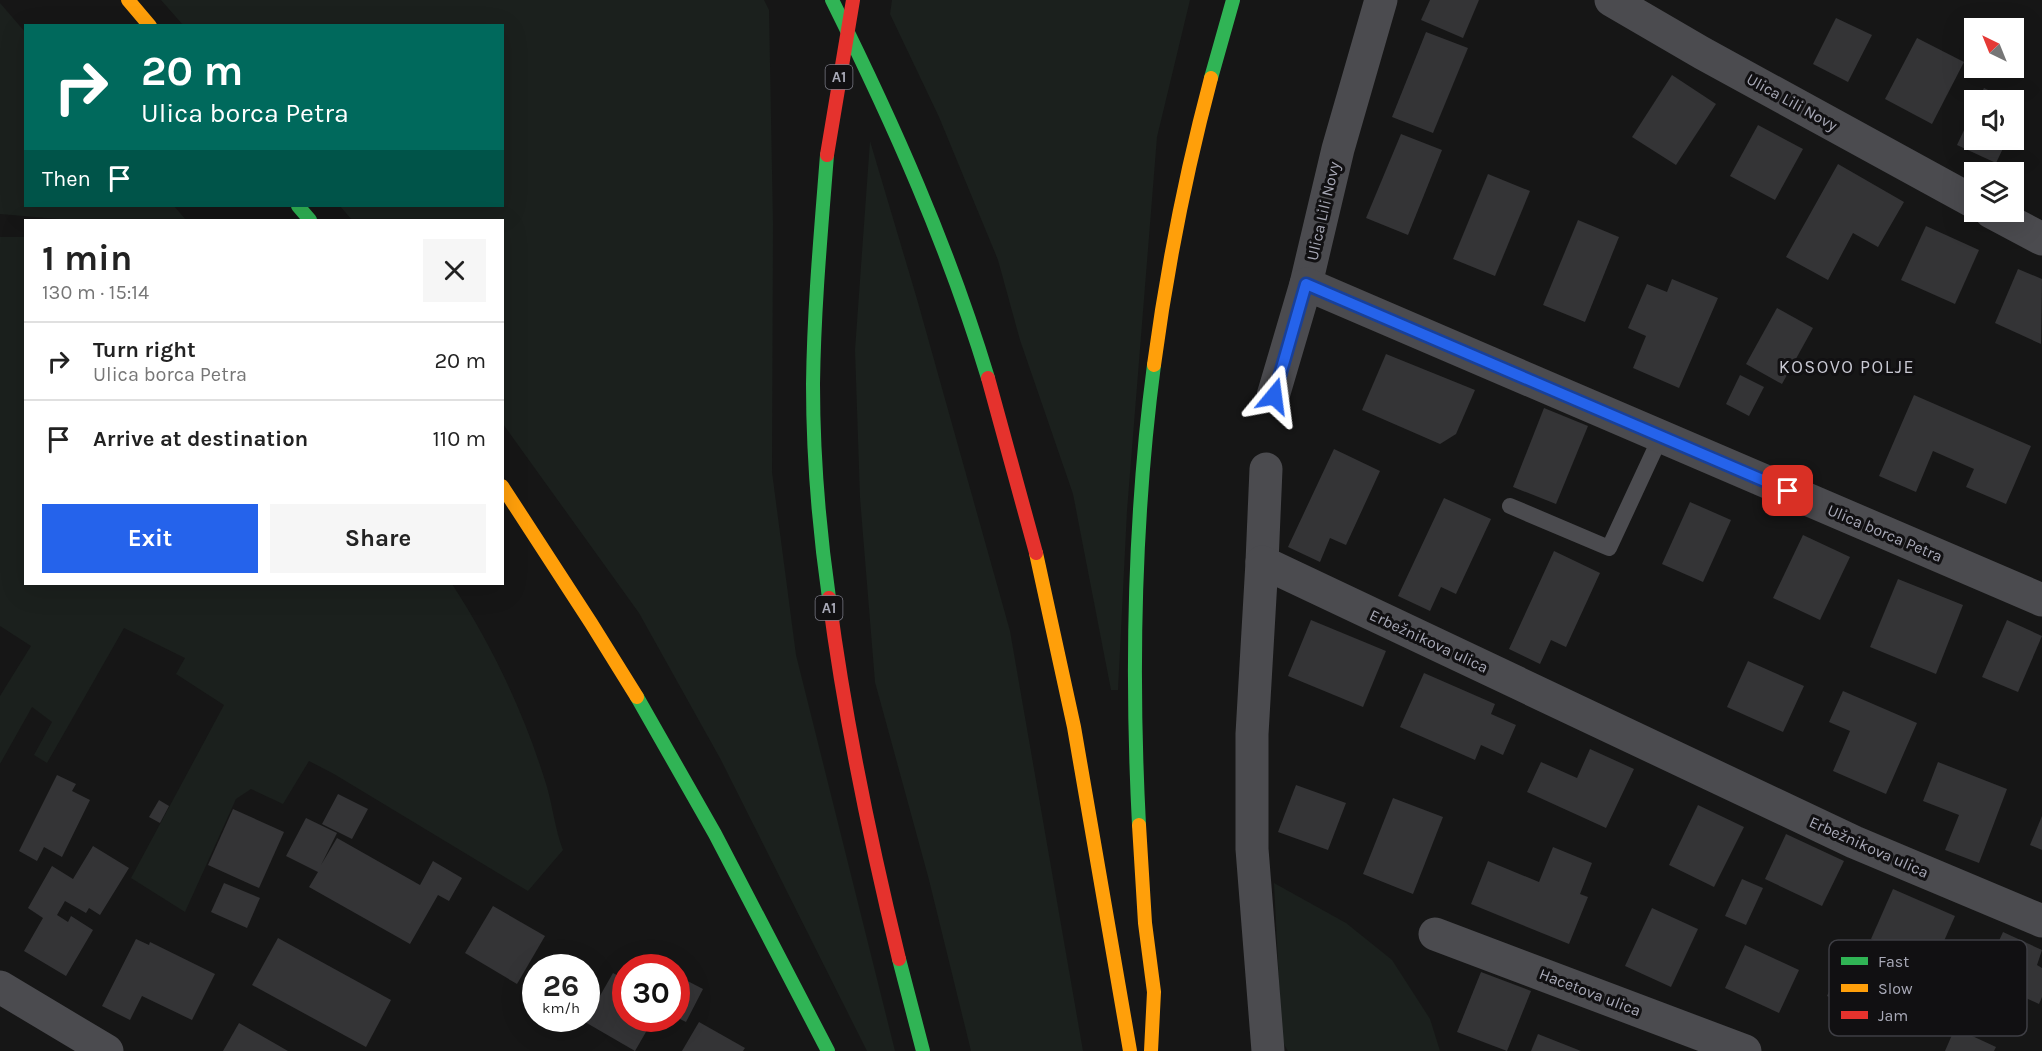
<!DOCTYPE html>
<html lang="en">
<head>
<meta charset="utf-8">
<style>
  body { margin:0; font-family:Karla,sans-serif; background:#f6f6f6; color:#222; height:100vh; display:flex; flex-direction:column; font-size:22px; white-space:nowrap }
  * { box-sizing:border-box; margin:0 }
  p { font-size:20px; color:#767676 }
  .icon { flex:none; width:33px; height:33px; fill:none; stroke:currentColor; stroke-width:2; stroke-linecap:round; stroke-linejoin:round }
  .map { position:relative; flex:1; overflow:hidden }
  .side { position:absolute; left:24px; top:219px; width:480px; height:366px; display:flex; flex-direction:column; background:#fff; border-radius:0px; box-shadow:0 6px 24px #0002 }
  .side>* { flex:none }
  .hud { position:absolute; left:24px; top:24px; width:480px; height:183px; border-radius:0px; box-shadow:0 6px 24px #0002; background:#00695c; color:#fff; overflow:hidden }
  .needle { width:39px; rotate:317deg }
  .tools { position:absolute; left:1964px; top:18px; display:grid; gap:12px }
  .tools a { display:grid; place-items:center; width:60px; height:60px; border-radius:0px; background:#fff; box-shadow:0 6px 24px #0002; font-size:30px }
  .speed { position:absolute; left:522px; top:954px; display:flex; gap:12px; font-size:30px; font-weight:700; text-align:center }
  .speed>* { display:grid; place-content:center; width:78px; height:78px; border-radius:50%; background:#fff; box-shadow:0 6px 24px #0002; line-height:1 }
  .speed small { font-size:15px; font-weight:400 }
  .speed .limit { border:9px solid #d22; background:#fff; color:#111 }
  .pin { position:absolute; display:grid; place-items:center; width:51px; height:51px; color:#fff; margin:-26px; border-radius:12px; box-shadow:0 3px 9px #0006 }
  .me { position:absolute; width:66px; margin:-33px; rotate:16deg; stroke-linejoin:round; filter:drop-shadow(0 0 4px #0008) }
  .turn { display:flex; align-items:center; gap:21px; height:126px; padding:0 18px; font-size:27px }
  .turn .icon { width:78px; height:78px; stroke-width:2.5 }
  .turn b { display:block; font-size:42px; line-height:51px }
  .then { display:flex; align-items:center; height:57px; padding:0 18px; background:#0003; gap:12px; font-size:22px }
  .round { display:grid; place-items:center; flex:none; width:63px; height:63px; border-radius:0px; background:#f6f6f6 }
  .overview { display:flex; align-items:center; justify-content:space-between; height:102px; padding:0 18px }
  h1 { font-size:36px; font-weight:700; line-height:45px }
  .primary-button { display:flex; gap:12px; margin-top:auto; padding:12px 18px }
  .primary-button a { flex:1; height:69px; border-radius:0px; background:#2563eb; color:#fff; font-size:24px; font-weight:700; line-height:69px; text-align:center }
  .primary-button a+a { background:#f6f6f6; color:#222 }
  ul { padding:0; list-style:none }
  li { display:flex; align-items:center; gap:18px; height:78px; padding:0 18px; border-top:2px solid #e0e0e0 }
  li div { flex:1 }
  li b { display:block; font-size:22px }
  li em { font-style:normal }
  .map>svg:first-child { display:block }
  .green { fill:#1b201d }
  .building { fill:#343436 }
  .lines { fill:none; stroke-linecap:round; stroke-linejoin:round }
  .lane { stroke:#4b4b4f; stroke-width:16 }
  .street { stroke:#4b4b4f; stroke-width:33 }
  .fast { stroke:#30b455; stroke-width:14 }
  .slow { stroke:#ff9f0a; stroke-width:14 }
  .jam { stroke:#e5322d; stroke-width:14 }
  .jam-bridge { stroke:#e5322d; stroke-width:14 }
  .route-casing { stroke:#184099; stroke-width:15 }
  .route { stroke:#2563eb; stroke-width:10 }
  .labels { text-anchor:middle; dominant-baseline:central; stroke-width:6; stroke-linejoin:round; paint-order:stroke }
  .shield { fill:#111012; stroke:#7b7b86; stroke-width:1.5 }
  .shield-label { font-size:15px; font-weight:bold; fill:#a8a9b7 }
  .street-label { font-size:16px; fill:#a8a9b7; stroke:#111012 }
  .neighbourhood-label { font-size:18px; letter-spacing:1.5px; fill:#c9c9d3; stroke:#111012 }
  .key { fill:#111012; stroke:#3e3e44; stroke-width:1.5 }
  .key-label { font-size:16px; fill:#a8a9b7 }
</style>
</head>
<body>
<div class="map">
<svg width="2042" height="1051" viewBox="0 0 2042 1051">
  <rect width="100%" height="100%" fill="#161616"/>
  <g class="green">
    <polygon points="161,0 764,0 769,10 773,224 772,472 796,655 895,1051 867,1051 721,760 639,613 503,424 502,220 352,220 340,206 502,206 502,26 183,25"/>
    <polygon points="892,0 1190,0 1157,137 1127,511 1118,690 1111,690 1073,494 1020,340 998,260 939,117 890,14"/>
    <polygon points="0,3 25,32 26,206 174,206 186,220 70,220 0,214"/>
    <polygon points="870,141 917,299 1010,631 1083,1051 971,1051 929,880 875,682 860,498 855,350"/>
    <path d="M0 237H25L26 584H452C493 647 525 715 547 787 553 808 555 829 563 850L528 891 334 774 309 761 283 804 251 789 236 799 185 912 131 878 224 705 176 674 185 658 124 628 47 763 34 755 52 722 32 707 0 764V696L31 646 0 626Z"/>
    <polygon points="1274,883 1346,923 1392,960 1430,1019 1440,1051 1288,1051 1282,1041"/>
  </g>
  <g class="building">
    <polygon points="1430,0 1479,0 1463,38 1421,20"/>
    <polygon points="1836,18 1872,35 1848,82 1813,64"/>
    <polygon points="1426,32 1468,48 1433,133 1392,117"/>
    <polygon points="1917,38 1964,62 1932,124 1885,99"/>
    <polygon points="1672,75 1716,104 1676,165 1632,137"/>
    <polygon points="1984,88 2009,100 1978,100"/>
    <polygon points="2013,102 2022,107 2013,126"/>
    <polygon points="1974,109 1974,140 2007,140 1996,163 1957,145"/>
    <polygon points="1758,125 1803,149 1775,200 1730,176"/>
    <polygon points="1401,134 1442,150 1408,235 1366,218"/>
    <polygon points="1838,164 1904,202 1878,247 1853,233 1828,280 1786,257"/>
    <polygon points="1488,174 1530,191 1495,276 1453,259"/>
    <polygon points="1578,220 1619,237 1585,322 1543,305"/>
    <polygon points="1926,226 1979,250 1955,304 1901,280"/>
    <polygon points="2018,269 2042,279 2041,344 1995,323"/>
    <polygon points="1672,279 1718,298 1679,388 1633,368 1646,336 1628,328 1647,284 1667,292"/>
    <polygon points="1777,308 1813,328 1782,384 1746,364"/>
    <polygon points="1386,354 1475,390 1456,434 1440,444 1362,410"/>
    <polygon points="1740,375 1764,387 1749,416 1726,404"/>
    <polygon points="1914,395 2031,446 2006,504 1966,487 1974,469 1933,451 1916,492 1879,476"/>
    <polygon points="1544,408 1588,426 1556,504 1513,487"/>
    <polygon points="1334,449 1380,471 1346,545 1330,538 1320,562 1288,547"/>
    <polygon points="1444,498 1491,519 1456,594 1441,587 1430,611 1398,596"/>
    <polygon points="1690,502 1731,520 1703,582 1662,564"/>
    <polygon points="1803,535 1850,557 1820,620 1773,598"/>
    <polygon points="1554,551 1600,573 1566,647 1551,640 1540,664 1509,649"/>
    <polygon points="1898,579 1963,605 1936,674 1870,647"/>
    <polygon points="1311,620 1386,651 1363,707 1288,676"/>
    <polygon points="2007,620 2042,636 2018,692 1982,677"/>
    <polygon points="1748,661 1804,686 1783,732 1727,707"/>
    <polygon points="1424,673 1495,704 1491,714 1516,725 1503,755 1481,745 1475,760 1400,727"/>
    <polygon points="1843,691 1917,723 1886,794 1833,771 1850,731 1829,722"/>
    <polygon points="1590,749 1634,769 1606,828 1527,792 1541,762 1577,778"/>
    <polygon points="1938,762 2007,789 1979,863 1945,850 1959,815 1923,801"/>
    <polygon points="57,775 76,784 72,791 90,800 62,857 44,847 37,861 19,851"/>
    <polygon points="1296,785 1346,803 1328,850 1278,832"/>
    <polygon points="338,794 368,809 352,839 322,824"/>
    <polygon points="1393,798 1443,817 1413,894 1363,874"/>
    <polygon points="159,800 169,806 160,823 149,817"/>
    <polygon points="1698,805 1744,827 1714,887 1669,865"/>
    <polygon points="233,809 284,832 259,888 208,865"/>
    <polygon points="2042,816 2042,850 2030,845"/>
    <polygon points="306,818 337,833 321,865 337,838 420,885 433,861 462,878 449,901 438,895 410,944 309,887 318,872 286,856"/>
    <polygon points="1786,834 1844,861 1822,906 1765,879"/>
    <polygon points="93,846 129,868 100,915 89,908 86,913 65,901 57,915 68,922 71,916 93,930 66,976 24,951 43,918 28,908 52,866 73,879"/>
    <polygon points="1553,847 1592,863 1580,894 1588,897 1569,944 1471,904 1488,861 1539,882"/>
    <polygon points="1742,879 1763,888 1746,925 1725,916"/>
    <polygon points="224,883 260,898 247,928 211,912"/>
    <polygon points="1893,889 1955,916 1933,966 1871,939"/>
    <polygon points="493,906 545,936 517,984 465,953"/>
    <polygon points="1652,908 1698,929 1671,987 1625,966"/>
    <polygon points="2003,932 2042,950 2037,965 2042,968 2042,997 2039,1004 1982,978"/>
    <polygon points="278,938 391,1000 366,1047 252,985"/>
    <polygon points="136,939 149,945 150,942 215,974 192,1020 142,996 130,1020 102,1006"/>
    <polygon points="1745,945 1799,970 1779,1013 1725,988"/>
    <polygon points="1845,957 1881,974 1862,1013 1827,996"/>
    <polygon points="1481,972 1531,991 1507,1051 1457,1032"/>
    <polygon points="613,973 626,980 626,1018 654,1018 635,1051 585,1022"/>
    <polygon points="678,976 703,989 686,1022 676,1017"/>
    <polygon points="699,1022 745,1048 743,1051 682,1051"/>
    <polygon points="239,1023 288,1051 223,1051"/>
    <polygon points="1955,1028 1996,1047 1994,1051 1945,1051"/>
    <polygon points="1538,1034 1581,1051 1531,1051"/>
  </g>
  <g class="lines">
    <polyline class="lane" points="1510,506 1609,548 1661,436"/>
    <g class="street">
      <polyline points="1611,0 1702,53 1974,202"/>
      <polyline points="1991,212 2042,239"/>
      <polyline points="1306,284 1338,149 1381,0"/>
      <polyline points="1273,396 1306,284 2042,600"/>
      <polyline points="1262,562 1266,469"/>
      <polyline points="1435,934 1745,1051"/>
      <polyline points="0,987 107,1051"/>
      <polyline points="1268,1051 1252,849 1252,734 1262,562 1854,842 2042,921"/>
    </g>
    <g class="fast">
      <path d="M832 0C893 123 948 246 988 378"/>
      <polyline points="1211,78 1233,0"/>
      <path d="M827 155C821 231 814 307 813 384 813 455 819 528 829 598"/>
      <polyline points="298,206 310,220"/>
      <polyline points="637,697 715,834 828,1051"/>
      <path d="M1139 825C1131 671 1134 517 1154 365"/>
      <polyline points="899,959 923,1051"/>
    </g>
    <g class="slow">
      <polyline points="128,0 150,26"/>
      <path d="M1154 365C1167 268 1186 172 1211 78"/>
      <polyline points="502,486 591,623 637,697"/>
      <polyline points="1036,553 1074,727 1130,1051"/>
      <polyline points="1139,825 1145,923 1154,992 1151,1051"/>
    </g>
    <g class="jam">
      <polyline points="988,378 1036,553"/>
      <path d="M829 598C845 720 870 840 899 959"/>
    </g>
    <polyline class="jam-bridge" points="827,155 853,0"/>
  </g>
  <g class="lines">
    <defs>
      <polyline id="route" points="1274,396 1306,284 1788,491"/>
    </defs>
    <use href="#route" class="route-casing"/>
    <use href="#route" class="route"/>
  </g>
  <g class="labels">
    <g class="shield">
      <rect x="825.5" y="65" width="27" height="24" rx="4.5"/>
      <rect x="815.5" y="596" width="27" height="24" rx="4.5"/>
    </g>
    <g class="shield-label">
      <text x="839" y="77">A1</text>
      <text x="829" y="608">A1</text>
    </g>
    <g class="street-label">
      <text transform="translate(1792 102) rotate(29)">Ulica Lili Novy</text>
      <text transform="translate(1323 211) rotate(-77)">Ulica Lili Novy</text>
      <text transform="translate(1885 533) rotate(23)">Ulica borca Petra</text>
      <text transform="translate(1429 641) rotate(25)">Erbežnikova ulica</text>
      <text transform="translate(1869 847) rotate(24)">Erbežnikova ulica</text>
      <text transform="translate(1590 992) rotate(21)">Hacetova ulica</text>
    </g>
    <g class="neighbourhood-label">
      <text x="1847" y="367">KOSOVO POLJE</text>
    </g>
  </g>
  <rect x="1829" y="940" width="198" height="96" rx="9" class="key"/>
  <rect x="1841" y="957" width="27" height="8" fill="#30b455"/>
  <rect x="1841" y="984" width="27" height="8" fill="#ff9f0a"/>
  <rect x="1841" y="1011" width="27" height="8" fill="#e5322d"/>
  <g class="key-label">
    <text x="1878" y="967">Fast</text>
    <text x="1878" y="994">Slow</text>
    <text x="1878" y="1021">Jam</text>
  </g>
</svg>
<div class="tools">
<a><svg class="needle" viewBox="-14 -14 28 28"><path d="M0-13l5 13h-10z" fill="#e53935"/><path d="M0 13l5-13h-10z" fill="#767676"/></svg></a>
<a><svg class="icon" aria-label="sound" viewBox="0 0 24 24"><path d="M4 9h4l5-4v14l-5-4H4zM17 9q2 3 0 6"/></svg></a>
<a><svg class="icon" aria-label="layers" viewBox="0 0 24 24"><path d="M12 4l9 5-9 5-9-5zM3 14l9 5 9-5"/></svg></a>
</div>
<div class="speed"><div>26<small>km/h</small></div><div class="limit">30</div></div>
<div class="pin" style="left:1788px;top:491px;background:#d93025"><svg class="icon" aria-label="arrive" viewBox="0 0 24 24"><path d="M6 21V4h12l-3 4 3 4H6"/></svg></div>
<svg class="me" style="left:1274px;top:396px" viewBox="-20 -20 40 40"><path d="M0-17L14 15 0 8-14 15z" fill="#2563eb" stroke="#fff" stroke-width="4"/></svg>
<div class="hud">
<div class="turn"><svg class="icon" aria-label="right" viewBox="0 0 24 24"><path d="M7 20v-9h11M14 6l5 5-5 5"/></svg><div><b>20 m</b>Ulica borca Petra</div></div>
<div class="then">Then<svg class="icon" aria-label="arrive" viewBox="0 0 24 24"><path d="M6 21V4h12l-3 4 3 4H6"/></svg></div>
</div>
<section class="side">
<div class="overview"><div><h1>1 min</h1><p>130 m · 15:14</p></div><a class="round"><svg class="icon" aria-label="close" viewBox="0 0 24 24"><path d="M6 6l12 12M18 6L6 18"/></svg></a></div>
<ul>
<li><svg class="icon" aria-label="right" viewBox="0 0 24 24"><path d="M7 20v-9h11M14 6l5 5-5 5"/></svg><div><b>Turn right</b><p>Ulica borca Petra</p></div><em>20 m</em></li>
<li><svg class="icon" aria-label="arrive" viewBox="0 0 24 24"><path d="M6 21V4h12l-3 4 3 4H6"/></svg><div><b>Arrive at destination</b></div><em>110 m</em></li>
</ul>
<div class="primary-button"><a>Exit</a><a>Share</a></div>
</section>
</div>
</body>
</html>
